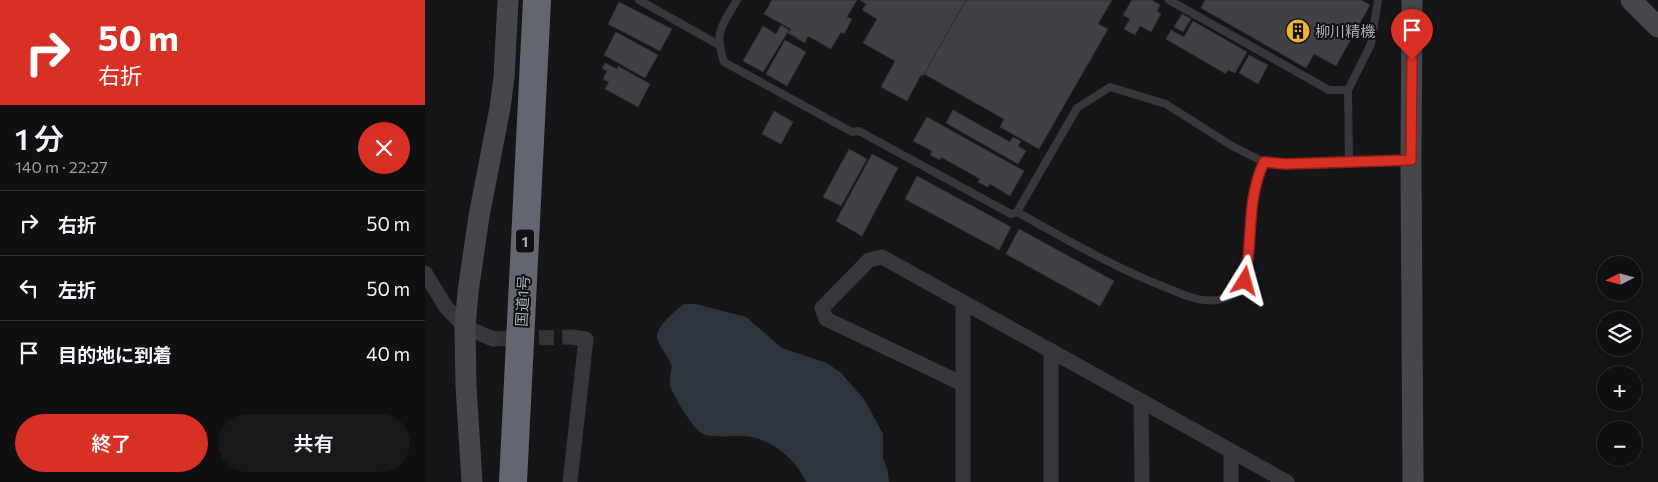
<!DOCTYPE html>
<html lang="ja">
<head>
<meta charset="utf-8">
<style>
  body { margin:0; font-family:Commissioner,"Noto Sans JP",sans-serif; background:#19191b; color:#f1f3f6; height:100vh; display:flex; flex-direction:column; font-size:19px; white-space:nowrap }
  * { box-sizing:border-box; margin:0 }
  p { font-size:16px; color:#9c9d9f }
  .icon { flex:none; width:28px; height:28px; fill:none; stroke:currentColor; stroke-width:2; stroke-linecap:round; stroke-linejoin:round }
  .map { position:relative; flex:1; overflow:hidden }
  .panel { display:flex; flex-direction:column; background:#101012; width:425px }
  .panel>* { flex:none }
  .banner { background:#d93025; color:#fff; overflow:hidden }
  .needle { width:32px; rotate:264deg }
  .fabs { position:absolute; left:1172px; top:256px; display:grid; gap:10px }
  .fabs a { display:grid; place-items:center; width:45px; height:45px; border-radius:50%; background:#101012; box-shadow:0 2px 12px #0003,0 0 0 1px #303032; font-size:25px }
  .pin { position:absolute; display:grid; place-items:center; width:42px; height:42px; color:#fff; margin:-51px -21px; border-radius:50% 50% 50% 0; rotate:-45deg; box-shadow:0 0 5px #0007 }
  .pin .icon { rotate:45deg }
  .me { position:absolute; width:55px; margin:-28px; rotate:8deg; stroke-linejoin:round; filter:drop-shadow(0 0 4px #0008) }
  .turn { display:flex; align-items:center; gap:18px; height:105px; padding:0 15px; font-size:22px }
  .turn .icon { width:65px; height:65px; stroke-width:2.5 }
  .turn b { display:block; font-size:35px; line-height:42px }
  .round { display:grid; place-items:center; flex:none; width:52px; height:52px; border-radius:26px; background:#19191b }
  .summary { display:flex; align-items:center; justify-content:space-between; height:85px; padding:0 15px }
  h1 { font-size:30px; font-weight:600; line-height:38px }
  .primary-button { display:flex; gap:10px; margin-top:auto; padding:10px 15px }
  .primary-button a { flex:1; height:58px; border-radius:30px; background:#d93025; color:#fff; font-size:20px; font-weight:600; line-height:58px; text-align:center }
  .primary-button a+a { background:#19191b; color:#f1f3f6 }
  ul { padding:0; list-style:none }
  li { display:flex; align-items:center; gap:15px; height:65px; padding:0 15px; border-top:1px solid #303032 }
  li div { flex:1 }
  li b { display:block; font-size:19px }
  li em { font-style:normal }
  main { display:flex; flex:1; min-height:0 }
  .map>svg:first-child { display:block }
  .water { fill:#2c353c }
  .building { fill:#404145; stroke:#303034 }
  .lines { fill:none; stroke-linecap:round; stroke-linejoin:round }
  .street-tunnel { stroke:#333438; stroke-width:15; stroke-dasharray:15 8; stroke-linecap:butt }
  .lane { stroke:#37383d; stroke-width:8 }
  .street { stroke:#37383d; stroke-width:15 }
  .secondary { stroke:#45474d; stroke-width:21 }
  .highway { stroke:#63666e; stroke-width:28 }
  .route-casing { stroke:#8d1f18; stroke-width:12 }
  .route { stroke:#d93025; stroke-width:9 }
  .labels { text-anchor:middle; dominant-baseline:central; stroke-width:4; stroke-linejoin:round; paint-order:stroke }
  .shield { fill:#111113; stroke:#7b7e86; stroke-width:1 }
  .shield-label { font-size:14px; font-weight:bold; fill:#a8adb8 }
  .poi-label { font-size:15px; fill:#a8adb8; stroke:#111113; text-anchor:start }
  .street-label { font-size:15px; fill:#a8adb8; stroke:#111113 }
</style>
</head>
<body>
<main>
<section class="panel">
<div class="banner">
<div class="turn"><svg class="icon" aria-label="right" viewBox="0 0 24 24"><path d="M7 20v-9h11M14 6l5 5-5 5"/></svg><div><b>50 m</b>右折</div></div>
</div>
<div class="summary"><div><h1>1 分</h1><p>140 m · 22:27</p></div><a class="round" style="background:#d93025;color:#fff"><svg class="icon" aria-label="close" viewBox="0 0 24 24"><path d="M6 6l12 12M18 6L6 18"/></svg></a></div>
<ul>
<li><svg class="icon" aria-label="right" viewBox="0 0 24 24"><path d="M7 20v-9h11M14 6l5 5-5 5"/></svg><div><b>右折</b></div><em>50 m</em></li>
<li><svg class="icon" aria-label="left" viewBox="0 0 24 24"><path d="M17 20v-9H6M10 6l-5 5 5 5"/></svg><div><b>左折</b></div><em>50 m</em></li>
<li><svg class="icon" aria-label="arrive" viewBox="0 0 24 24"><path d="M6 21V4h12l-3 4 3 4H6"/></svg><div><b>目的地に到着</b></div><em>40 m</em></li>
</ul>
<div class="primary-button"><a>終了</a><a>共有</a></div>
</section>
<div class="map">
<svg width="1233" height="482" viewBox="0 0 1233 482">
  <rect width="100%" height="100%" fill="#161618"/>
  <path class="water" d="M259 304H271L321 317 357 348 402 363 416 373 439 399 458 434V458L463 472 464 482H381C370 457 343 436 315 436 306 436 284 438 276 433 268 428 247 394 245 385 244 379 246 372 247 366 243 357 237 350 233 341 227 329 250 311 259 304Z"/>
  <g class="building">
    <polygon points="347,0 432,0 422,17 427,19 419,34 416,32 406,49 383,36 380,43 363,33 366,29 339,14"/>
    <polygon points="435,0 541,0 498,76 496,75 482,101 456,87 470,61 438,43 452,19 437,10 441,4"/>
    <polygon points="541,0 687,0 673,24 683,29 614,149 575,127 579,119 499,74"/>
    <polygon points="707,0 727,0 735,5 732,11 736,14 726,32 715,26 710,35 699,29 705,19 698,15"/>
    <polygon points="780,0 936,0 945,5 911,66 889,54 881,68 776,8"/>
    <polygon points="194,2 247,29 235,51 183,24"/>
    <polygon points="757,14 766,19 758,32 749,27"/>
    <polygon points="768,21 822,52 810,73 803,70 801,74 741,39 746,30 759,37"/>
    <polygon points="356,25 364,30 338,72 318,61 338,26 351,34"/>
    <polygon points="191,32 233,55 220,78 179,55"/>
    <polygon points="360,40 381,52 362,86 341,74"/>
    <polygon points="824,55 843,65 833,84 814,73"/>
    <polygon points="180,63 192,69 193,66 225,84 213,107 180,89 184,82 178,79 182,71 177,68"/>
    <polygon points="528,110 585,142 588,137 596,141 593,146 601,151 593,164 521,123"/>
    <polygon points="349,111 368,122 356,144 337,134"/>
    <polygon points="502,117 599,171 585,196 565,184 563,187 553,182 555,179 516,157 515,160 505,155 507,151 488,141"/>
    <polygon points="424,149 442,159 416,206 398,197"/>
    <polygon points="447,154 473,168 437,236 411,221"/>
    <polygon points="492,176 586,227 574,250 480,199"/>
    <polygon points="594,229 689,281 675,306 581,254"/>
  </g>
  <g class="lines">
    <polyline class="street-tunnel" points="68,339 146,337"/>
    <g class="lane">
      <polyline points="214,0 294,45"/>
      <path d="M312 0C296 28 289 30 299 62L427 132 434 131 586 214 592 212C641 239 690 268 742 288 753 292 766 299 778 300 794 302 813 297 820 281 825 270 824 256 824 244 825 215 827 188 839 162"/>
      <polyline points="744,0 904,90 923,90"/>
      <polyline points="924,162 923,90 946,44 953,0"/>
      <polyline points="592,212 652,108 685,87 741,104 807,146 839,162 860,164 984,160"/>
    </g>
    <g class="street">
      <polyline points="0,273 21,307 40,327 68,339"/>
      <polyline points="538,384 401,319 397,308 444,260 457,257 862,482"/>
      <polyline points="716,401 717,482"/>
      <polyline points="806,451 806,482"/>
      <polyline points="145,482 161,339 146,337"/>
      <polyline points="538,482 538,302"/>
      <polyline points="626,482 626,351"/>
    </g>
    <g class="secondary">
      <polyline points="987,0 986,160 988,482"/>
      <polyline points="1206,0 1233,27"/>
      <polyline points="47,482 41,386 40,327 43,292 54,216 75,108 79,77 83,0"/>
    </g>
    <polyline class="highway" points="88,482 112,0"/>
  </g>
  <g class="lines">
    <defs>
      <path id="route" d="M820 281C828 241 821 200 839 162L860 164 986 160 987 60"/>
    </defs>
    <use href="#route" class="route-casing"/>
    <use href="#route" class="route"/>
  </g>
  <defs>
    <symbol id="building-disc" viewBox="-11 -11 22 22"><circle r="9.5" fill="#f2b134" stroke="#111113"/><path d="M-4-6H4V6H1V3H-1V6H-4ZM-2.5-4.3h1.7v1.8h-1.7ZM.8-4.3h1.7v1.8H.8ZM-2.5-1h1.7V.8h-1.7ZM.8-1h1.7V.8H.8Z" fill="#111"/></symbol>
  </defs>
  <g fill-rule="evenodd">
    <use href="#building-disc" x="859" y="17" width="28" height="28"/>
  </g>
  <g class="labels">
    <rect class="shield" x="91" y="229.5" width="18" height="23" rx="4"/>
    <g class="shield-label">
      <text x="100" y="241">1</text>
    </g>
    <g class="poi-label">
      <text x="890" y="31">柳川精機</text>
    </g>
    <g class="street-label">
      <text transform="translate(97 301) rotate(-87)">国道1号</text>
    </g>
  </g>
</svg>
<div class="fabs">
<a><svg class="needle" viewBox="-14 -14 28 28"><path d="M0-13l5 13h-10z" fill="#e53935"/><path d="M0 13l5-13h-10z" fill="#9c9d9f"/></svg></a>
<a><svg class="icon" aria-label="layers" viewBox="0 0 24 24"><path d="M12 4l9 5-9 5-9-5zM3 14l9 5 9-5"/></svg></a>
<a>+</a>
<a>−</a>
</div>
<div class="pin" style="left:987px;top:60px;background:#d93025"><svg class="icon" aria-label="arrive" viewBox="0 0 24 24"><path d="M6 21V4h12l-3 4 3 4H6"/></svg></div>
<svg class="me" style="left:820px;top:281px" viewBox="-20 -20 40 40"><path d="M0-17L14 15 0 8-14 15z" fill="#d93025" stroke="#fff" stroke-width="4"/></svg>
</div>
</main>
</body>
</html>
